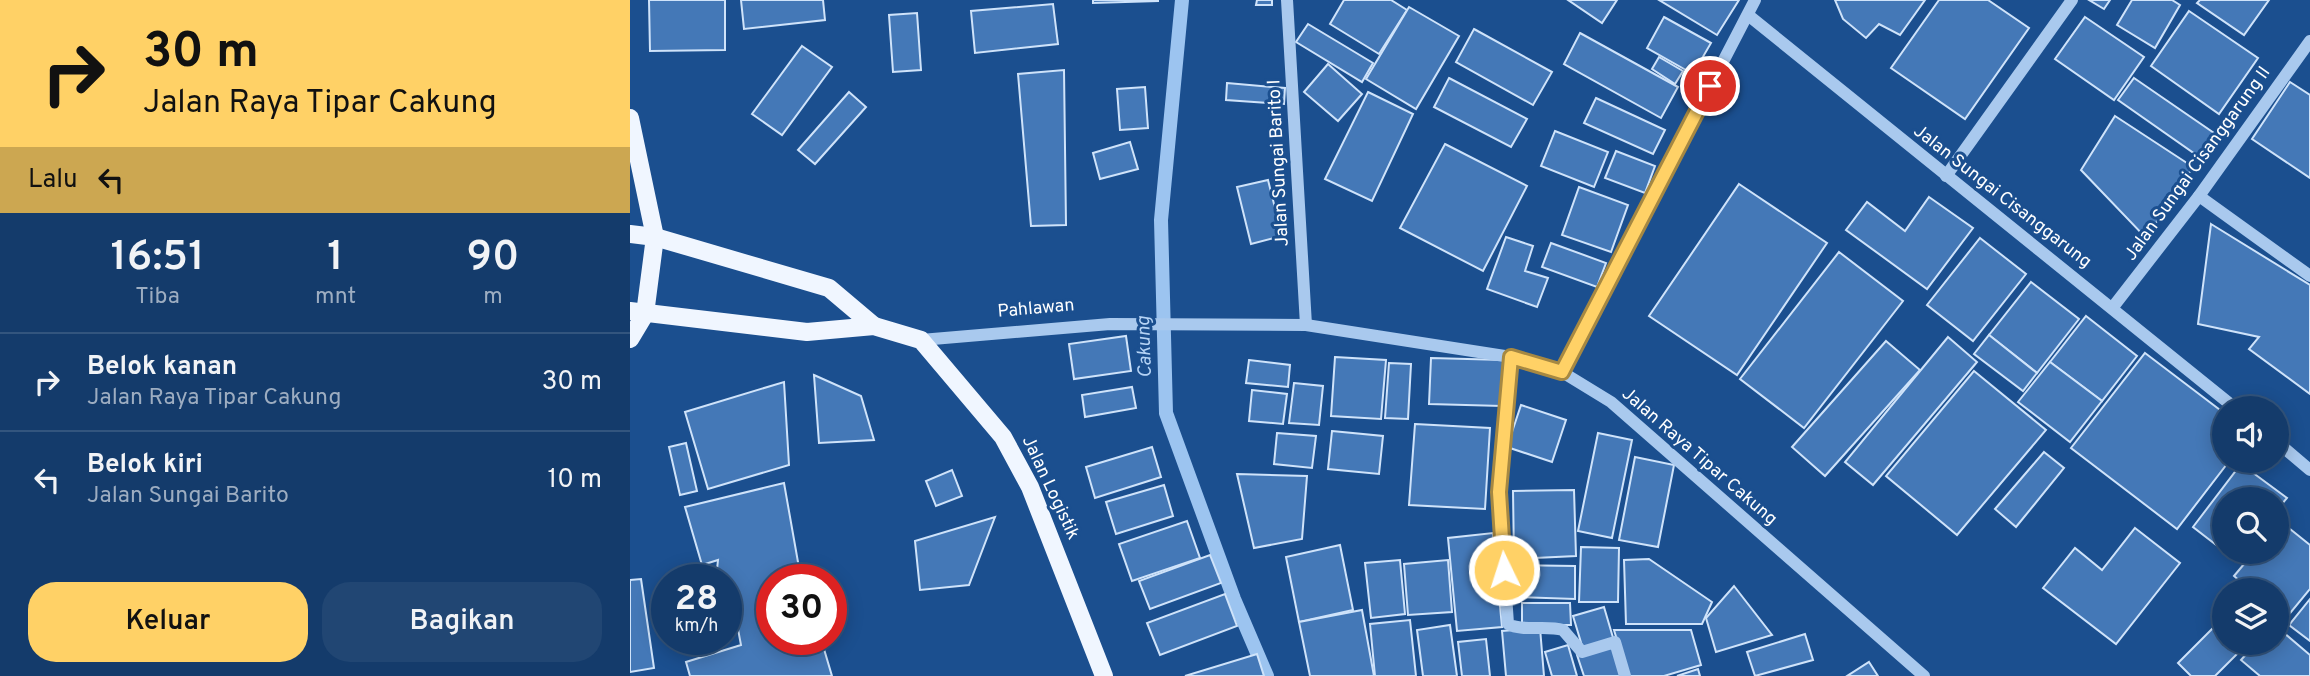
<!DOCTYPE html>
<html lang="id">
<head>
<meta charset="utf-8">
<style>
  body { margin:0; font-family:Overpass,sans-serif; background:#214673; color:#f1f3f6; height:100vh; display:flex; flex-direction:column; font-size:26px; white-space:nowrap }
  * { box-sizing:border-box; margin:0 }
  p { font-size:23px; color:#9dadc1 }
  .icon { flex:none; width:38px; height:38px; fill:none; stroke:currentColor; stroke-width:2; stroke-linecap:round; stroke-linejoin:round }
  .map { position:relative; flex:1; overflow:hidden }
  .side { display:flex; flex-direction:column; background:#143b6b; width:630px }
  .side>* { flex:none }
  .top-card { background:#ffd166; color:#111; overflow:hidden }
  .buttons { position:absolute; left:1582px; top:396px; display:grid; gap:14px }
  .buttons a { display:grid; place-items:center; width:77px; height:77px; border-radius:50%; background:#143b6b; box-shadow:0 4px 18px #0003,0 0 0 2px #33557e; font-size:35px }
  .speed { position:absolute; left:21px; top:564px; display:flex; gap:14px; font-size:35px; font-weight:700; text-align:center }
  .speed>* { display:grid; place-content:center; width:91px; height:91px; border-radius:50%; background:#143b6b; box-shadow:0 4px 18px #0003,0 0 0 2px #33557e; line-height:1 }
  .speed small { font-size:18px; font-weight:400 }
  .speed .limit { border:10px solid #d22; background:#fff; color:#111 }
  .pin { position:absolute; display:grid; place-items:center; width:60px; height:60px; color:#fff; margin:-30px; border:4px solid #fff; border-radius:50%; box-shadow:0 2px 7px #0007 }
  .me { position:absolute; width:77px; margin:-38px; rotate:356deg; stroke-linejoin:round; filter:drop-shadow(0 0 5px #0008) }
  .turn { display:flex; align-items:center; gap:24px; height:147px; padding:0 28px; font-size:32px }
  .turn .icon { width:91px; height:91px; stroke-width:2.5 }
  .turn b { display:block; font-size:49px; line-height:60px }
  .then { display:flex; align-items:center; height:66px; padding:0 28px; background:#0003; gap:14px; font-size:26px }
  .eta { display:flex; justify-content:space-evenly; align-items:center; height:119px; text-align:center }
  .eta b { font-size:42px; font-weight:600; line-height:49px }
  .action { display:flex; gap:14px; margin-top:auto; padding:14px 28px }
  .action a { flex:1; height:80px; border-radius:28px; background:#ffd166; color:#111; font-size:28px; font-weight:600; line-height:80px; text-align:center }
  .action a+a { background:#214673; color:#f1f3f6 }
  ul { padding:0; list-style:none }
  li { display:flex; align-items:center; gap:21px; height:98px; padding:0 28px; border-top:2px solid #33557e }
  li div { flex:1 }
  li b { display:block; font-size:26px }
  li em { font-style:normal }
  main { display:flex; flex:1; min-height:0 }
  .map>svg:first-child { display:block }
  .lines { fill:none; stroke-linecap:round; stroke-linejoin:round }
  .stream { stroke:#9cc4f0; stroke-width:14 }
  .building { fill:#4478b7; stroke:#cfe3fa; stroke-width:2 }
  .minor { stroke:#a9c9ee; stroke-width:12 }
  .major { stroke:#f0f6ff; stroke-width:18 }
  .route-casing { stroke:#a68842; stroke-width:18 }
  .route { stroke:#ffd166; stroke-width:12 }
  .labels { text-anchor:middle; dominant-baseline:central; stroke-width:6; stroke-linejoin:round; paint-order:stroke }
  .street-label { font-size:18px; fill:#fff; stroke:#1b4f8f }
  .water-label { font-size:19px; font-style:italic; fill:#b5d3f5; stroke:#1b4f8f }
</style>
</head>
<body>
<main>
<section class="side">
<div class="top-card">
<div class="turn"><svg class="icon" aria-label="right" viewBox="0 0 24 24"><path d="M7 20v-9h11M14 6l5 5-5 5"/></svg><div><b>30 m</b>Jalan Raya Tipar Cakung</div></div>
<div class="then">Lalu<svg class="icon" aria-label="left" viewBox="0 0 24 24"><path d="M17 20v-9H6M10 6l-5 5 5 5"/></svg></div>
</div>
<div class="eta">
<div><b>16:51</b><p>Tiba</p></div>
<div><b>1</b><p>mnt</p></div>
<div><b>90</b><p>m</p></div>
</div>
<ul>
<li><svg class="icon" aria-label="right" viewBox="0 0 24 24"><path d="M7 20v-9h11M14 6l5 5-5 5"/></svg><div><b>Belok kanan</b><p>Jalan Raya Tipar Cakung</p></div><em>30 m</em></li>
<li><svg class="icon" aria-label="left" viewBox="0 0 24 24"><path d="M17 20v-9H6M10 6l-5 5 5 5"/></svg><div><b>Belok kiri</b><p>Jalan Sungai Barito</p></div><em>10 m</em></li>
</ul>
<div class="action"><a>Keluar</a><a>Bagikan</a></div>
</section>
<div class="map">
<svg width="1680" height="676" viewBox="0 0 1680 676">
  <rect width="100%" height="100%" fill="#1b4f8f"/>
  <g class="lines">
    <polyline class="stream" points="552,0 531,220 536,413 604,599 637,676"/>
  </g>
  <g class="building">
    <polygon points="19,0 95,0 95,50 20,51"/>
    <polygon points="111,0 193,0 195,20 114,29"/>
    <polygon points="463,0 528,0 528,1 463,3"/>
    <polygon points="627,0 642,0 642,5 626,5"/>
    <polygon points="714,0 761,0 777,10 749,54 700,24"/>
    <polygon points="938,0 987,0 972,23"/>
    <polygon points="1029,0 1109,0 1087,35"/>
    <polygon points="1205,0 1295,0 1270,35 1249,24 1236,38 1213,19"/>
    <polygon points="1309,0 1358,0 1399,28 1335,119 1261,68"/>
    <polygon points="1459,0 1480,0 1474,9"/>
    <polygon points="1502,0 1542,0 1550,5 1525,48 1487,25"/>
    <polygon points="1570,0 1639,0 1614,35 1567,3"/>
    <polygon points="423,4 428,44 345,53 341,11"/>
    <polygon points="779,7 829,36 786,109 736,79"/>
    <polygon points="1559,11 1628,58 1589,114 1521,66"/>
    <polygon points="287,13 291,70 263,72 259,15"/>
    <polygon points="1034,17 1081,43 1063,74 1017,48"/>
    <polygon points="1455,17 1514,57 1484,100 1425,59"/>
    <polygon points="678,24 743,63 732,82 666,42"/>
    <polygon points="844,29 922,72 903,105 826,62"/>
    <polygon points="950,33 1048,87 1031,118 934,64"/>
    <polygon points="172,46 202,67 152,135 122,114"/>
    <polygon points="1029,57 1053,71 1045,84 1022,69"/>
    <polygon points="698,64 732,94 708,121 674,92"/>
    <polygon points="434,70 436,225 401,226 388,74"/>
    <polygon points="819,78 897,119 881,147 804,107"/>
    <polygon points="1504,78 1584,133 1568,156 1488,100"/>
    <polygon points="1660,82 1680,95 1680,178 1622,139"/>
    <polygon points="597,83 655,88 654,104 596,100"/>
    <polygon points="515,87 518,128 490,130 487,89"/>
    <polygon points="219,92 236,107 185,164 168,150"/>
    <polygon points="738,92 783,114 742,201 695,179"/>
    <polygon points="966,98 1035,130 1023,154 954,123"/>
    <polygon points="1485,116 1563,167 1516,238 1451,170"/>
    <polygon points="925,131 978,152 964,187 911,166"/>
    <polygon points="500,142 508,169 470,179 463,153"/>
    <polygon points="815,144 897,186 853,271 770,228"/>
    <polygon points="986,151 1025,166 1015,193 975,178"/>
    <polygon points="638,180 652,236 621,244 607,187"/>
    <polygon points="1109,184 1197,243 1107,375 1019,316"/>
    <polygon points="949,187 998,205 981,252 932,235"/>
    <polygon points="1299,197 1343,228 1297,289 1216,230 1237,202 1275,231"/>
    <polygon points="1581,224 1680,285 1680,394 1619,349 1629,337 1568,324"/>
    <polygon points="876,237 903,246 895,271 918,278 907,307 857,289"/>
    <polygon points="1350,238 1396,274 1343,341 1297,305"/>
    <polygon points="921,243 976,263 967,287 912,267"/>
    <polygon points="1209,252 1273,301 1174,428 1110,379"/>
    <polygon points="1401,282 1449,319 1407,373 1359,335"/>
    <polygon points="1456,316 1507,356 1472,401 1420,362"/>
    <polygon points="1359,335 1407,373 1393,391 1344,354"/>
    <polygon points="496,336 501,371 444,379 439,344"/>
    <polygon points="1318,337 1347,362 1243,485 1215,462"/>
    <polygon points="1256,341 1290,370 1195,476 1162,447"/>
    <polygon points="1515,353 1594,413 1594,460 1600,460 1547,529 1441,448"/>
    <polygon points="705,357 756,360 751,419 701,416"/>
    <polygon points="801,358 874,360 872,406 799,404"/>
    <polygon points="619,360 660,365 658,387 616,383"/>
    <polygon points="1420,362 1472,401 1440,442 1388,402"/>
    <polygon points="759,363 781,364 778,419 755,418"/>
    <polygon points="1344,371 1416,430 1327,535 1256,476"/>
    <polygon points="184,375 231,396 244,440 189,443"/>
    <polygon points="154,382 159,465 78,489 55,412"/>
    <polygon points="664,383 693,386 689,425 659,423"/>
    <polygon points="502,387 506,408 455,417 452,395"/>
    <polygon points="622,390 657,394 653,424 619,421"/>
    <polygon points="891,405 936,420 922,462 877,447"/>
    <polygon points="785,424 860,428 855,509 779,505"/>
    <polygon points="702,431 753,436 749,474 698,469"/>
    <polygon points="647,433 686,436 682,468 644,464"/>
    <polygon points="968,433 1002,440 982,538 948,531"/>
    <polygon points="56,443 67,491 50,495 39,447"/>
    <polygon points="522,447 531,477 465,498 456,467"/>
    <polygon points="1414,452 1434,468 1386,527 1365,509"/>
    <polygon points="1005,457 1044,465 1028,547 989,540"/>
    <polygon points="1611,464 1657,498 1647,510 1647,499 1594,499 1594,551 1563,527"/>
    <polygon points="322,470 332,496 306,506 296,481"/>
    <polygon points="607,474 677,476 672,539 624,548"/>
    <polygon points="154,483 171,579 142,579 142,639 191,639 202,676 60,676 56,662 111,645 105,613 96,614 96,579 86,579 88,560 72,565 55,507"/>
    <polygon points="534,485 543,516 486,534 476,502"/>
    <polygon points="944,490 946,556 884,559 883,491"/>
    <polygon points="365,517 339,585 290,590 285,541"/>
    <polygon points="557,521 570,558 502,581 489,544"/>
    <polygon points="1650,521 1680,545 1680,589 1656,618 1647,611 1647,590 1620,590 1604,576 1625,551 1647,551 1647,525"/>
    <polygon points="1505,528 1550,563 1486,644 1413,588 1445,548 1472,570"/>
    <polygon points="863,533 872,627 827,631 818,538"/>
    <polygon points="710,545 723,610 669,622 656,557"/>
    <polygon points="951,547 989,548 988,602 949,602"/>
    <polygon points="1594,551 1615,551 1607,561"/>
    <polygon points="580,555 591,583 520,609 509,581"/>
    <polygon points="1019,559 1082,602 1072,624 996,624 994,560"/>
    <polygon points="770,560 775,614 741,618 735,563"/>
    <polygon points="818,560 822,612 778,615 774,564"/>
    <polygon points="883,565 945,566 945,599 883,597"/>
    <polygon points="11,579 24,668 0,672 0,580"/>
    <polygon points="1104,586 1142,635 1086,652 1076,618"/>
    <polygon points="595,594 607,626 530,655 517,623"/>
    <polygon points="1680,599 1680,641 1659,625"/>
    <polygon points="892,603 940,603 941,625 892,625"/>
    <polygon points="974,607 984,641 953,649 943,616"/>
    <polygon points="732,610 744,676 680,676 669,622"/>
    <polygon points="1594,617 1594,642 1619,642 1585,676 1561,676 1548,663"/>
    <polygon points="780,620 786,676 745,676 740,624"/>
    <polygon points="820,625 827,676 793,676 787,630"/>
    <polygon points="1647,627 1680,655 1680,676 1630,676 1611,660 1627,642 1647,642"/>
    <polygon points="910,628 914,676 876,676 872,631"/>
    <polygon points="984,630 1061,630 1071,665 1034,676 998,676"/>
    <polygon points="1175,634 1183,660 1125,676 1117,652"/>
    <polygon points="856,639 860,676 832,676 828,642"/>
    <polygon points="938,645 947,676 922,676 915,652"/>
    <polygon points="984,645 993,676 954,676 947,655"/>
    <polygon points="627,654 634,676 555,676"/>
    <polygon points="1239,662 1248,676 1217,676"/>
    <polygon points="1068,669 1070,676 1047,676"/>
  </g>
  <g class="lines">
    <g class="minor">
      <polyline points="657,0 676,325"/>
      <polyline points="1118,15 1605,408"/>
      <polyline points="1316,176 1442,0"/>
      <polyline points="1569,196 1680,276"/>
      <polyline points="1483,307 1569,196 1680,41"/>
      <polyline points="291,340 480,324 676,325 881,357 932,372 981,402 1294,676"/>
      <path d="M881 357 869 492 878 624C893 632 916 625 933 630L952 652 985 642 995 676"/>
      <polyline points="932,372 1125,0"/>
      <polyline points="1647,442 1680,470"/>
    </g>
    <g class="major">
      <polyline points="0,118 25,237 15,314 0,339"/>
      <polyline points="0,234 25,237 199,288 244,326"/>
      <polyline points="0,311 177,332 244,326 291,340 373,437 400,487 474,676"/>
    </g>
  </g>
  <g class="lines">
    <defs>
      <polyline id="route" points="874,570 869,492 881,357 932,372 1080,86"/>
    </defs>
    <use href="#route" class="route-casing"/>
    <use href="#route" class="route"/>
  </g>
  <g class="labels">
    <g class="street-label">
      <text transform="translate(649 163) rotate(-93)">Jalan Sungai Barito I</text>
      <text transform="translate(1568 164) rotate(-54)">Jalan Sungai Cisanggarung II</text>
      <text transform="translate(1372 197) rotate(38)">Jalan Sungai Cisanggarung</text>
      <text transform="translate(406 309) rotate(-5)">Pahlawan</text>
      <text transform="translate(1069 457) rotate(41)">Jalan Raya Tipar Cakung</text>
      <text transform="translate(420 488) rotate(65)">Jalan Logistik</text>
    </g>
    <g class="water-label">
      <text transform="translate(515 347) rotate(-92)">Cakung</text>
    </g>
  </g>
</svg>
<div class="buttons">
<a><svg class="icon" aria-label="sound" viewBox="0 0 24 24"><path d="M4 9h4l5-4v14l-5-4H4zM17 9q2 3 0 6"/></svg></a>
<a><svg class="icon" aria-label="search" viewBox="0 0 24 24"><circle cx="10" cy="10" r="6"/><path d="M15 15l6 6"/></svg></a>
<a><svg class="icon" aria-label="layers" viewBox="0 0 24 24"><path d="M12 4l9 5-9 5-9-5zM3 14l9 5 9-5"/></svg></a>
</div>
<div class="speed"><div>28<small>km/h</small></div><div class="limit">30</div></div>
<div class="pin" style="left:1080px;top:86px;background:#d93025"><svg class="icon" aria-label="arrive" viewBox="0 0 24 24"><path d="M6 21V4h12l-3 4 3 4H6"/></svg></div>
<svg class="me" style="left:874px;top:570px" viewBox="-20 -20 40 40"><circle r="17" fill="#ffd166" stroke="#fff" stroke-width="3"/><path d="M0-11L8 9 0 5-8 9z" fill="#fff"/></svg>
</div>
</main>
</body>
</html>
